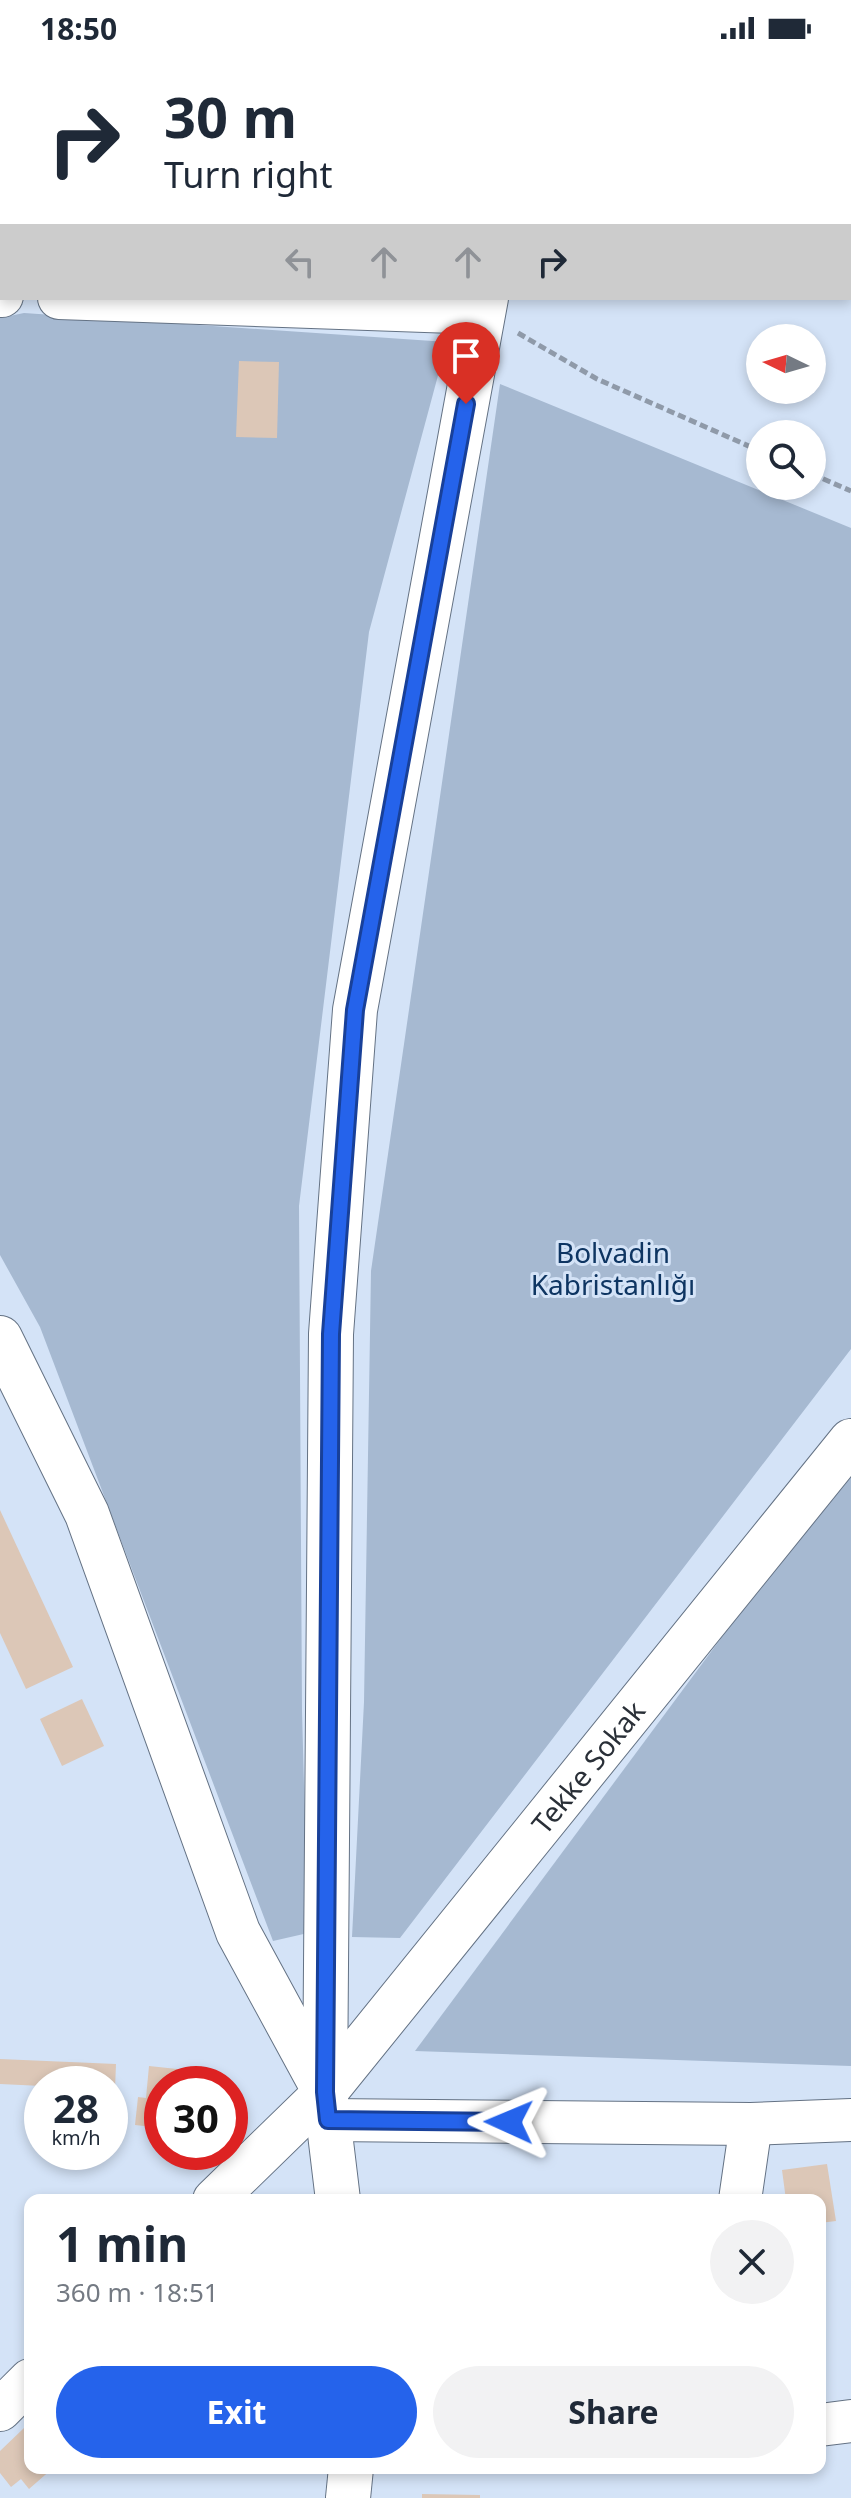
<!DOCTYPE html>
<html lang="en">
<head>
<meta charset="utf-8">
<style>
  body { margin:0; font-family:"Noto Sans",sans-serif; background:#f2f2f3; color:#1f2937; height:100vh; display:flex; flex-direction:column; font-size:30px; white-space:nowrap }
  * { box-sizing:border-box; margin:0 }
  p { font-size:26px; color:#747a83 }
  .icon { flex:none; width:44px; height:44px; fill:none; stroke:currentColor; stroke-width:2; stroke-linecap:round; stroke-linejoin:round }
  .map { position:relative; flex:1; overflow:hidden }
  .sheet { position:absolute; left:24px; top:2138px; width:802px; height:280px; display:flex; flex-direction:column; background:#fff; border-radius:16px; box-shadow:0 4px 12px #0003 }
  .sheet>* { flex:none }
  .hud { position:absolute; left:0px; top:0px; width:852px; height:244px; box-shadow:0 4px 12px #0003; background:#fff; color:#1f2937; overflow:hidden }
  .needle { width:52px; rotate:275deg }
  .buttons { position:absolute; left:746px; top:268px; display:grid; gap:16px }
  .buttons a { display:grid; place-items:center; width:80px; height:80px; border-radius:50%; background:#fff; box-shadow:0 4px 12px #0003; font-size:40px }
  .speed { position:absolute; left:24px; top:2010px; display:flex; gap:16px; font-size:40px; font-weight:700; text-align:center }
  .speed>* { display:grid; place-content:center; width:104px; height:104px; border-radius:50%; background:#fff; box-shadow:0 4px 12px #0003; line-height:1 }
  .speed small { font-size:20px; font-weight:400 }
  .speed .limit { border:12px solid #d22; background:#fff; color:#111 }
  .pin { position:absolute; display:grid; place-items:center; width:68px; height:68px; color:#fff; margin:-82px -34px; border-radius:50% 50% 50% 0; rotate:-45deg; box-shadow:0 0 8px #0007 }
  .pin .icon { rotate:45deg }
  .me { position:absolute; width:88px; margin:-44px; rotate:271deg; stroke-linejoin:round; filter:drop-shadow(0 0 6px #0008) }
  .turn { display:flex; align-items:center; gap:28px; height:168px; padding:0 32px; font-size:36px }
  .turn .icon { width:104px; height:104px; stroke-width:2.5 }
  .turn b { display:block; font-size:56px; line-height:68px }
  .lanes { display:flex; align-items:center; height:76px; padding:0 32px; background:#0003; justify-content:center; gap:40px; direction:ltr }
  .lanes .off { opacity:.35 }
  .round { display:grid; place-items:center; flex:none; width:84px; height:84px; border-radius:42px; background:#f2f2f3 }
  .headline { display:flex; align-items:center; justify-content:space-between; height:136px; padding:0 32px }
  h1 { font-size:48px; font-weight:700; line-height:60px }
  .button { display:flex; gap:16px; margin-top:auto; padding:16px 32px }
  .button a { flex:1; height:92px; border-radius:48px; background:#2563eb; color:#fff; font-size:32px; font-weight:700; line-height:92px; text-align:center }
  .button a+a { background:#f2f2f3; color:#1f2937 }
  .status { display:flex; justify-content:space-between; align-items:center; height:56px; padding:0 40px; background:#fff; direction:ltr }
  .status svg { height:22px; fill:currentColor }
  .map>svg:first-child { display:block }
  .green { fill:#a6b9d1 }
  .building { fill:#dcc7b7 }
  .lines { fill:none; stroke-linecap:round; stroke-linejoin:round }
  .street-casing { stroke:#647284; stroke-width:44 }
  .secondary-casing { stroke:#647284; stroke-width:46 }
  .path { stroke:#8f9aa9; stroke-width:5; stroke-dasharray:8 4; stroke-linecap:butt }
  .street { stroke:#fff; stroke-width:42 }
  .secondary { stroke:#fff; stroke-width:44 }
  .route-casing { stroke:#184099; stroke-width:20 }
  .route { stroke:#2563eb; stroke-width:14 }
  .labels { text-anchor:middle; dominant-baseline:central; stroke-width:6; stroke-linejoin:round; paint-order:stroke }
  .park-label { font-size:28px; fill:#0e3562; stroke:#d4e3f7 }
  .street-label { font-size:28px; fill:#292f37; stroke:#d4e3f7 }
</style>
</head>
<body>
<div class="status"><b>18:50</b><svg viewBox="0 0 49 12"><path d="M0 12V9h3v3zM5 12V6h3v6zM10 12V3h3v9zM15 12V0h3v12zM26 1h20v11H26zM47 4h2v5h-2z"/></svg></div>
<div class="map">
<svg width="851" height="2442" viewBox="0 0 851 2442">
  <rect width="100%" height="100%" fill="#d4e3f7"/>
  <g class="green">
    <polygon points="24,257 447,286 369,576 299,1150 302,1655 308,1877 273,1885 40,1271 0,1199 0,262"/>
    <polygon points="500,328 851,472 851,1293 400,1882 352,1881 364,1646 371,1215"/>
    <polygon points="851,1407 851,2010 415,1995"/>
  </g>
  <g class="building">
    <polygon points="239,305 279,306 277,382 236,381"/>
    <polygon points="0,1454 73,1611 26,1633 0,1577"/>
    <polygon points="82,1643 104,1690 62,1710 40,1663"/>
    <polygon points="0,2003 116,2008 115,2033 110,2033 110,2028 42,2028 42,2030 0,2028"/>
    <polygon points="149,2010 224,2018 223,2028 162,2028 162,2072 135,2069 138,2041 146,2042"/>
    <polygon points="827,2108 836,2165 820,2167 820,2144 786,2144 782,2114"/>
    <polygon points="24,2372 30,2378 30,2412 53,2412 29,2433 21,2423 11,2431 0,2417 0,2395"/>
    <polygon points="422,2438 480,2439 480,2442 422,2442"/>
  </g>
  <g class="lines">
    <defs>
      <g id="street">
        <polyline points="0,240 2,240"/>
        <polyline points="59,242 482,257"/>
        <polyline points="328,2064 751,2068 851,2064"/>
        <polyline points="214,2144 325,2036"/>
        <polyline points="740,2144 751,2068"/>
        <polyline points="0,2354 30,2324"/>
        <polyline points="820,2369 851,2365"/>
      </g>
      <g id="secondary">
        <polyline points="544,2 544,0"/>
        <polyline points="0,1282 87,1458 238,1876 325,2036 338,2144"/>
        <polyline points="325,2036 331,1278 355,954 486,242"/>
        <path id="s1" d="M325 2036 851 1385"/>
        <polyline points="348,2442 351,2412"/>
      </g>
    </defs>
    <use href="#street" class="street-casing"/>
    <use href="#secondary" class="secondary-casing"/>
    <g class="path">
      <polyline points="518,277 597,323 760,395"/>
      <polyline points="812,418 851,435"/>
    </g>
    <use href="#street" class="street"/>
    <use href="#secondary" class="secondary"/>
  </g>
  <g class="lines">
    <defs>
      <polyline id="route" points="466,348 355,954 331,1278 325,2036 328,2064 509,2066"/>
    </defs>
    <use href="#route" class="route-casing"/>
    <use href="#route" class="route"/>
  </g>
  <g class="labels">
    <g class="park-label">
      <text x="613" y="1196">Bolvadin<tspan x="613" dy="32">Kabristanlığı</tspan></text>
    </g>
    <g class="street-label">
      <text stroke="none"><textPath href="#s1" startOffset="418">Tekke Sokak</textPath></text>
    </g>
  </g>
</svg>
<div class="buttons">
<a><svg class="needle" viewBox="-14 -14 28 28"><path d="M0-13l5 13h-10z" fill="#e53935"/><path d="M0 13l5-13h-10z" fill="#747a83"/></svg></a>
<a><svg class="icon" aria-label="search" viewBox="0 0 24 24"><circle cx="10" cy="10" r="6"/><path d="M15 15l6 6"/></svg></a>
</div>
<div class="speed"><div>28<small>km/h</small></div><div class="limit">30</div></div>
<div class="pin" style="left:466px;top:348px;background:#d93025"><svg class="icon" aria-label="arrive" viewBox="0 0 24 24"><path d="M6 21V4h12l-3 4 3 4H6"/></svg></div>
<svg class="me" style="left:509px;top:2066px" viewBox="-20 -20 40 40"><path d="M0-17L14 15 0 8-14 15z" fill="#2563eb" stroke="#fff" stroke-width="4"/></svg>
<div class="hud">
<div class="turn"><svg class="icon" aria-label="right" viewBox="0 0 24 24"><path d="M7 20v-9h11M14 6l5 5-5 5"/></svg><div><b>30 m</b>Turn right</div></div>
<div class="lanes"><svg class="icon off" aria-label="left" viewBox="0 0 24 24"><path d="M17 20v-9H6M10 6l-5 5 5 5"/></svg><svg class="icon off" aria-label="ahead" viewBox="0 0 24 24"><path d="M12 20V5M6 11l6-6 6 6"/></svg><svg class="icon off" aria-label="ahead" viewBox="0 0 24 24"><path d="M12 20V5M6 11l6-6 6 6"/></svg><svg class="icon" aria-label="right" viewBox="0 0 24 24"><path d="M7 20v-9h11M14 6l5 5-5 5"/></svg></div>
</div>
<section class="sheet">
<div class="headline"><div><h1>1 min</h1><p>360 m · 18:51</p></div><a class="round"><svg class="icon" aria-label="close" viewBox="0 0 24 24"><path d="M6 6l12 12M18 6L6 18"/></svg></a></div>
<div class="button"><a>Exit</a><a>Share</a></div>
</section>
</div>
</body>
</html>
